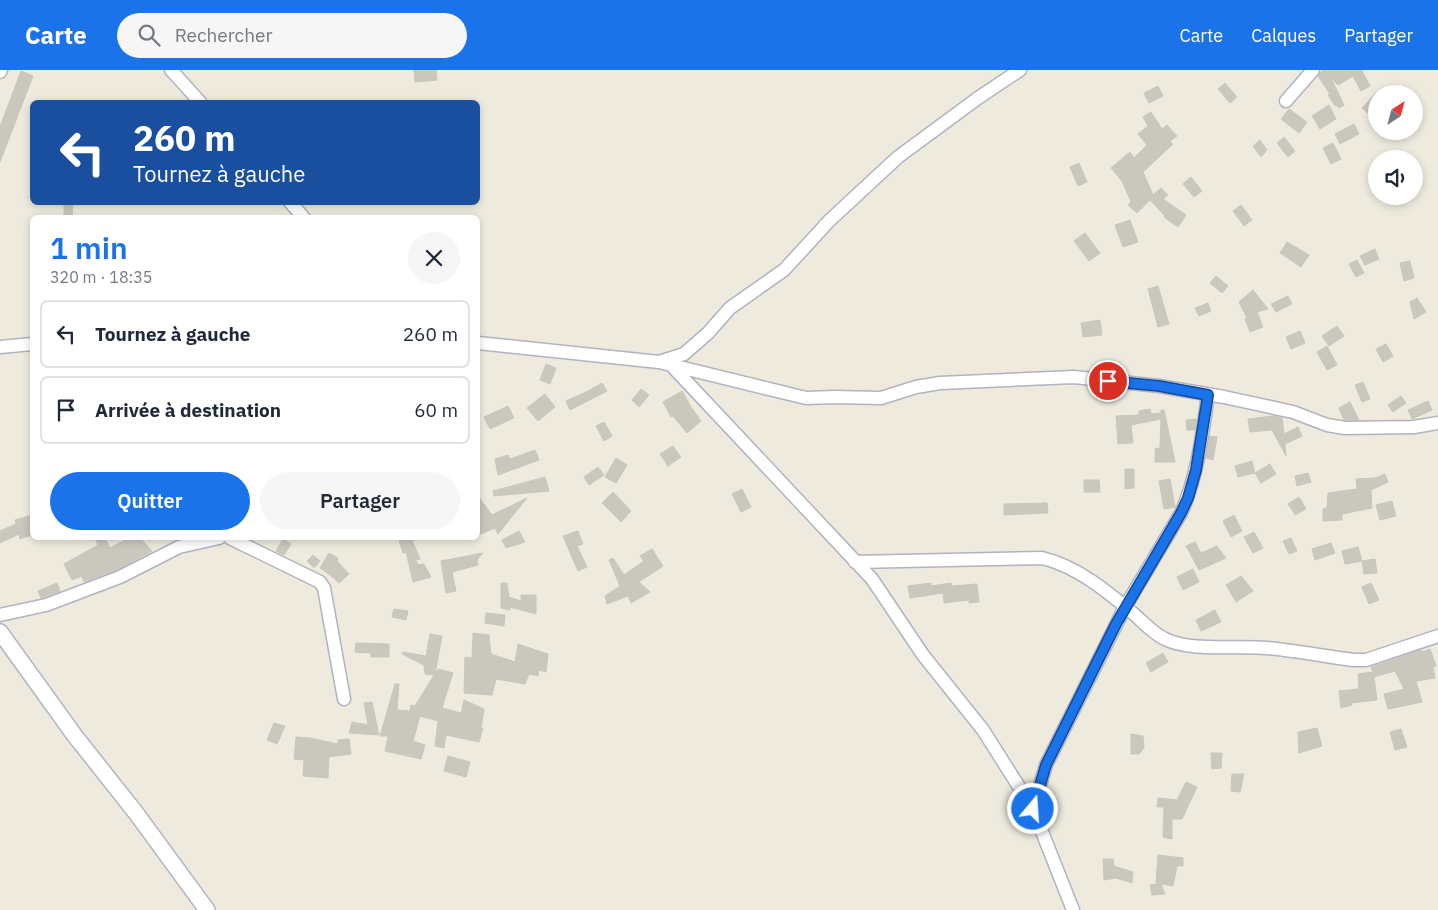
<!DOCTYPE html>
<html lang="fr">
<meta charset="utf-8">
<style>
:root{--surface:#fff;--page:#f6f6f7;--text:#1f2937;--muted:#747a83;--line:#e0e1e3;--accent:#1a73e8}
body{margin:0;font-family:"IBM Plex Sans",sans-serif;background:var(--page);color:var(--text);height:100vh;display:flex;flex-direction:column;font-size:19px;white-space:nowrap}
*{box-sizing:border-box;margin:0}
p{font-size:16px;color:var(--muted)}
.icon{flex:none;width:28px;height:28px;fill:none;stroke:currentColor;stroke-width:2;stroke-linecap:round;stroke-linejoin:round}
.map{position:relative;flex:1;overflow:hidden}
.sheet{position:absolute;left:30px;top:145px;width:450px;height:325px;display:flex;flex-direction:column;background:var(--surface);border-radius:8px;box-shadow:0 2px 8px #0003}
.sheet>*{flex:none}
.banner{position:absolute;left:30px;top:30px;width:450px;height:105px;border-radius:8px;box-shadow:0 2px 8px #0003;background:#1a4fa0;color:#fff;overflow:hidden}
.needle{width:32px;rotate:36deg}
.fabs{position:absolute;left:1368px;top:15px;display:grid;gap:10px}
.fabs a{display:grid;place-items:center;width:55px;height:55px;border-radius:50%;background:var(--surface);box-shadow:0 2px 8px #0003;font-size:25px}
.pin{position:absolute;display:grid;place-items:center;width:42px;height:42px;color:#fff;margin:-21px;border:2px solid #fff;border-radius:50%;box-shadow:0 1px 5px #0007}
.me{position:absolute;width:55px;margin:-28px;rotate:18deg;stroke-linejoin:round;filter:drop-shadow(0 0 4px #0008)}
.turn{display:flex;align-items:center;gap:18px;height:105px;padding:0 20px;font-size:22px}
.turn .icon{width:65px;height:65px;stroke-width:2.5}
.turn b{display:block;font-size:35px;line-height:42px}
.round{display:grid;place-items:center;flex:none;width:52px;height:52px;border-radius:26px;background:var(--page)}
.headline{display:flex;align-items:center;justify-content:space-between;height:85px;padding:0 20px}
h1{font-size:30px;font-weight:600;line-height:38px;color:var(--accent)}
.button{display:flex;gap:10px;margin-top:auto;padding:10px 20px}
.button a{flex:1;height:58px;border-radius:30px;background:var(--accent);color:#fff;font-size:20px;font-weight:600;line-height:58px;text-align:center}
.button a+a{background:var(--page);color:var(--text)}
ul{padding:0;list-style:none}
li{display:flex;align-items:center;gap:15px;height:68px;margin:0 10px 8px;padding:0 10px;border:2px solid var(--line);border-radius:8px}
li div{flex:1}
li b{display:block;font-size:19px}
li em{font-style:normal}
header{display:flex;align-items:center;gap:30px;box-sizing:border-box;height:70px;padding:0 25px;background:var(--accent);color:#fff}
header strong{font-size:24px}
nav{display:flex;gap:28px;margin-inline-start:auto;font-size:18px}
.search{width:350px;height:45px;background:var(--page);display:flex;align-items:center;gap:12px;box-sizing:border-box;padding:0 18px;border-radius:28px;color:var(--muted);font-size:19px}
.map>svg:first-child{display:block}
.building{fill:#cac7be;stroke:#cac7b8}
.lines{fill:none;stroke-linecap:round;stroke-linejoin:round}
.minor-casing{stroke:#b2b2c0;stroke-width:15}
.tertiary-casing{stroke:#b2b2c0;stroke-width:18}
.minor{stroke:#fff;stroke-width:12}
.tertiary{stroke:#fff;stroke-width:15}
.route-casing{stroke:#114b97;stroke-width:12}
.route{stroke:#1a73e8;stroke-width:9}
</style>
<header>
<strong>Carte</strong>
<div class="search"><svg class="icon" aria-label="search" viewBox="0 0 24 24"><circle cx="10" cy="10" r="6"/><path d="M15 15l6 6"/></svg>Rechercher</div>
<nav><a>Carte</a><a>Calques</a><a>Partager</a></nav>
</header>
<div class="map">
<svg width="1438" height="840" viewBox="0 0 1438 840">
<rect width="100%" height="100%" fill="#eeebde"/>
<path class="building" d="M414,0H436L437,10L415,12Z
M1323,0H1363L1362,1L1370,16L1361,21L1353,6L1338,15L1331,8L1344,35L1339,38L1336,35L1335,36L1328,25L1330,24L1318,6Z
M21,1L33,6L0,92V57Z
M1225,13L1237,27L1230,33L1218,19Z
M1158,16L1163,26L1149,33L1144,23Z
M1376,23V37L1369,44L1362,38Z
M1329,35L1336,49L1320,59L1312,46Z
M1289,39L1307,52L1299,63L1281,49Z
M1151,42L1162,59L1167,55L1177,66L1170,71L1173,74L1143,102L1153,125L1161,118L1168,125L1163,129L1186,145L1178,157L1164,147L1165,146L1150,130L1137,143L1128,135L1131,132L1122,111L1111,98L1130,82L1134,88L1147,75L1138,64L1148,56L1143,47Z
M1354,54L1359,64L1340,74L1335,64Z
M1284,67L1295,81L1288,87L1277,73Z
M1260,70L1267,80L1261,87L1253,76Z
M1333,73L1341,89L1331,94L1323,78Z
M1079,93L1087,112L1078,116L1070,97Z
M1191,107L1202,121L1194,127L1183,114Z
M64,132L73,133L72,148H64Z
M1241,135L1252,150L1244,156L1233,141Z
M1130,150L1138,172L1123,177L1115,155Z
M1085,163L1100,183L1089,191L1074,171Z
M1287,172L1309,185L1301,197L1280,183Z
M1375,179L1379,189L1365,195L1360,186Z
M1357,190L1364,203L1356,207L1349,194Z
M1410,191L1414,208L1404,211L1400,193Z
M1216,206L1228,216L1222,223L1210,213Z
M1158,216L1169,254L1158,257L1148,219Z
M1253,220L1268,239L1257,242L1263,257L1250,262L1245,249L1247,248L1239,232Z
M1288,226L1292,234L1276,242L1271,234Z
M1417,228L1426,242L1414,249L1410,232Z
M1208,233L1211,241L1199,246L1195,238Z
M1100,250L1102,265L1083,267L1081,253Z
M1337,256L1344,266L1329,276L1322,266Z
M1300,261L1305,273L1291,279L1286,267Z
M1386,274L1393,286L1383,292L1376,279Z
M1327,276L1337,295L1327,300L1317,282Z
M546,294L556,298L550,314L540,310Z
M1363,312L1370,329L1362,332L1355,315Z
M602,313L607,321L570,340L566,331L586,322Z
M641,319L649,325L639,337L632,330Z
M682,321L691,337L701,351L687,363L673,346L671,347L663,332Z
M545,324L555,337L538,351L527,338Z
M1401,326L1406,333L1393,342L1388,335Z
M1428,331L1432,340L1412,349L1408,340Z
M1350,332L1359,350H1344L1339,338Z
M508,336L514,348L490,359L484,347Z
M1150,339L1151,344L1161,343V340H1164L1175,392H1155V379L1160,378L1161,349L1131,355L1133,373L1118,374L1116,346L1139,345V341Z
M1273,346L1282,348L1284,364L1298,357L1302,366L1285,374L1286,386L1272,360L1250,362L1248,349Z
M1196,349L1195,360H1187L1186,350Z
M604,352L612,366L604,371L596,356Z
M1210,366L1217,367L1213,390L1206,388Z
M673,376L681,387L668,396L660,384Z
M535,380L539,390L498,405L495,389L508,385L510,389Z
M616,388L627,395L616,413L605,407Z
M1252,391L1255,403L1238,407L1235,396Z
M1270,394L1276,404L1261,413L1255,403Z
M598,397L604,405L589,415L584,407Z
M1125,399H1134V418L1125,419Z
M1308,403L1311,412L1297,416L1295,406Z
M1385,404L1388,412L1371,420L1372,438L1342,444V450L1323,451V439L1327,438L1328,423L1357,419L1356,409L1375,408Z
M545,407L549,421L494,426L493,421Z
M1170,409L1175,437L1164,439L1159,411Z
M1084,410H1099L1100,422H1084Z
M742,419L751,437L741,442L732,424Z
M613,422L631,441L621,452L602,433Z
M478,426L492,445L527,428L498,464L495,458L478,465Z
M1299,427L1306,439L1295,445L1288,434Z
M1392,431L1396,446L1380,450L1376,435Z
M1047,433L1048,443L1004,445V434Z
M32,445V465L20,469L19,464L0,473V461L16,454L15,450Z
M1234,445L1242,461L1231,467L1223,451Z
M519,461L525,472L506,478L502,470Z
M578,461L583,474L577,476L587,497L578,501L563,466Z
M1254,462L1263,478L1253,483L1244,467Z
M95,468H105L110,478L129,468H140L152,481L117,500L84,512L82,506L72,510L64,494L98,475Z
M411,468L420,489L416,490L418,495L424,494L431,507L413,512L406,482L403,483L399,471Z
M1291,468L1297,481L1289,484L1283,471Z
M283,469L291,474L284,485L276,481Z
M1195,472L1201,483L1217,476L1226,488L1199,500L1186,476Z
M1331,473L1335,483L1315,490L1312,479Z
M1358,477L1362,491L1345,494L1342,481Z
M652,479L663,496L639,512L650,522L631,533L628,526L607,534L605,526L620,516L609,490L613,488L624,505L644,491L640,486Z
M329,483L338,488L337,491L349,504L339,513L330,505L320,498Z
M483,483L477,490L478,495L452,502L456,521L446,523L441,491Z
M313,485L320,491L314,498L307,491Z
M1375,489L1377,503L1364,504L1362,491Z
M1193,499L1199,512L1183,520L1177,507Z
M1241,506L1253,521L1236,532L1226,515Z
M57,513L60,521L41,528L38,521Z
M501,513H507L509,527L521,531V525H536V544L510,537V540L501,538Z
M931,513V516L951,513L952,516L977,514L979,532L969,533V530L944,533L943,523L910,528L908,516Z
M1371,513L1379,530L1369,534L1362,517Z
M394,539L408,541L406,550L392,547Z
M1215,540L1221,552L1201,561L1196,550Z
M486,543L505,545L504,556L485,553Z
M473,563L489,565L491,584L515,592L518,574L548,584L546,602L539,600L538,606L529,604L525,614L496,609L492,625L464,623L465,587L472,588Z
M430,564L442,566L435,604L438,599L453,603L442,638L461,643L464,630L484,639L481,658H483L479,672L446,665L444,678L435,676L438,651L420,646L413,671L425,675L421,689L385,681L388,666H380L395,614H399L397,640L410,641L411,635L415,636L434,605L425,604L424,595L402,584L403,582L426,586Z
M356,573L389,574V587H371V583L355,582Z
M1430,579L1436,596L1433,597L1435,608L1416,611L1422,632L1388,639L1384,624L1404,619L1395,601L1374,607L1377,630L1352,633V635L1341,638L1339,621L1359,619L1358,604L1373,602L1371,597L1421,580L1422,582Z
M1163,583L1168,592L1151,602L1146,593Z
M372,632L379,665L349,663L352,652L368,655L364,633Z
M274,653L285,656L277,674L267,670Z
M1317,658L1322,676L1299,683L1298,662Z
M1401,659L1407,677L1395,680L1390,662Z
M1131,664L1143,666L1144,678L1139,684H1131Z
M296,667L310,668L338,674V670L349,669L351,684L329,687L328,708L303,706L304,690L294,689Z
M1211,683H1222L1221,698L1212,699Z
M448,686L470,692L466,707L444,701Z
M1232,704H1244L1240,722L1231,721Z
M1186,712L1197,717L1182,749H1172V769L1163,767L1164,737H1157L1158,728L1177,730Z
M1158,785L1183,788V796H1177L1173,816L1156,813Z
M1103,789H1113L1114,796L1133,802L1132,813L1116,808L1104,810Z
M1161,814L1165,824L1152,825L1150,815Z"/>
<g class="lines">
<defs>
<path id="minor" d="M171,0L200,32
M0,2L1,0
M1286,31L1313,0
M290,132L304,148
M478,273L659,292L806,328L834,327L881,328L916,317L940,313L1074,307L1159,316L1224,327L1293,342L1327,355L1345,358L1414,357L1438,353
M0,277L32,274
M659,292L684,284L708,263L730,238L784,200L829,151L898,87L978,28L1020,0
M671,295L872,509L923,585L983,660L1033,739
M230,468L320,512L324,518L344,629
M855,492L1042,488C1077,496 1108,522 1135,545C1144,553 1154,564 1165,569C1191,582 1237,575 1267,578C1296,581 1325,586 1353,590H1366L1438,566
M0,545L46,535L120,507L179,477L219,468
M1073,840L1033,739L1046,695L1125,537L1181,443C1198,405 1202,365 1208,325"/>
<path id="tertiary" d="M0,562L75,666L136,743L207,840"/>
</defs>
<use href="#minor" class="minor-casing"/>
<use href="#tertiary" class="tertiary-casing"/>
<use href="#minor" class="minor"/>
<use href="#tertiary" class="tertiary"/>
</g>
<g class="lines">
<defs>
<path id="route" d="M1033,739L1046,695L1116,554L1181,443L1188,428L1196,400L1208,325L1159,316L1108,311"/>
</defs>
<use href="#route" class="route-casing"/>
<use href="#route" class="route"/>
</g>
</svg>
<div class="fabs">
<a><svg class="needle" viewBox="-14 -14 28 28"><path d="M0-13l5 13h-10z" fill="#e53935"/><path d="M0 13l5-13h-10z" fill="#747a83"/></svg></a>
<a><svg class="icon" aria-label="sound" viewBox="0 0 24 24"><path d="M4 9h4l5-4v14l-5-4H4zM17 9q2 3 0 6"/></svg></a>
</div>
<div class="pin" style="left:1108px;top:311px;background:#d93025"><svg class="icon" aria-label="arrive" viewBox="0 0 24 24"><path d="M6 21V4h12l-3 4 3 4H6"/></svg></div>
<svg class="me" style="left:1033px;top:739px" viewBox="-20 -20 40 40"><circle r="17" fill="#1a73e8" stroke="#fff" stroke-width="3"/><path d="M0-11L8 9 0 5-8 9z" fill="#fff"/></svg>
<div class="banner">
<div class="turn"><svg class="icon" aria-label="left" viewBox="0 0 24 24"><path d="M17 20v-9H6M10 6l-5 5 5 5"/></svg><div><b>260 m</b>Tournez à gauche</div></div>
</div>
<section class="sheet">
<div class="headline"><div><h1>1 min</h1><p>320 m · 18:35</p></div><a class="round"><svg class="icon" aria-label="close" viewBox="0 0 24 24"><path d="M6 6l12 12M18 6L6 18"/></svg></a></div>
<ul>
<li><svg class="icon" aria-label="left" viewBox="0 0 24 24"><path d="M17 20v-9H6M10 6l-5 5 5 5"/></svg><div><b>Tournez à gauche</b></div><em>260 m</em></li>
<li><svg class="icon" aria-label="arrive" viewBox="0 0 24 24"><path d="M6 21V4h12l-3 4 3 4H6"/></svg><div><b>Arrivée à destination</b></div><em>60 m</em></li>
</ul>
<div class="button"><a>Quitter</a><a>Partager</a></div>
</section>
</div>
